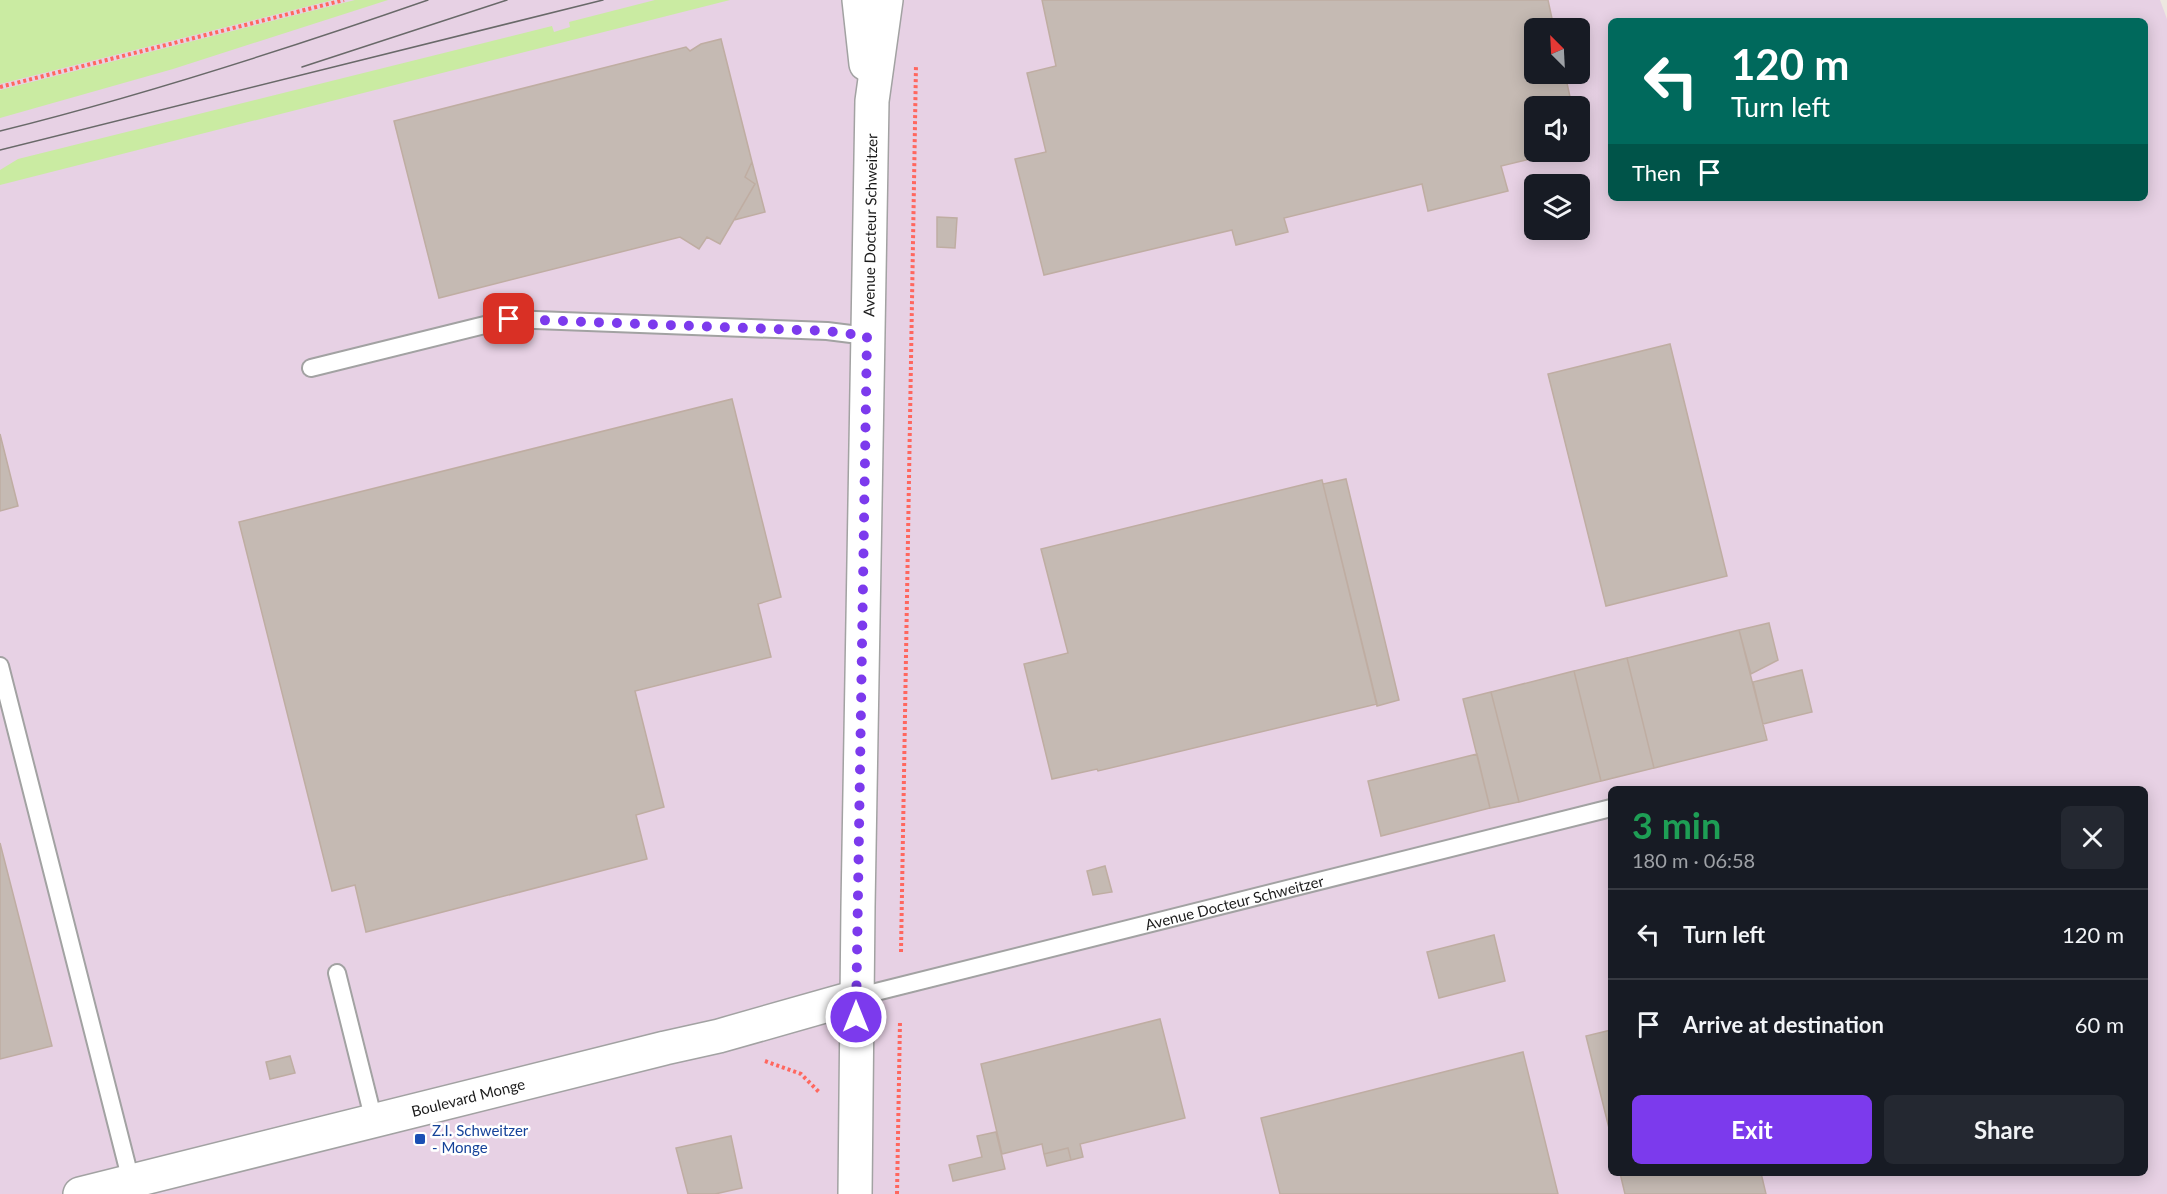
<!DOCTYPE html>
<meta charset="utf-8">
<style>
:root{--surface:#171b24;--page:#242831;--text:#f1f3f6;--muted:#9ea1a6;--line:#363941;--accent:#7c3aed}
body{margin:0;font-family:Lato,sans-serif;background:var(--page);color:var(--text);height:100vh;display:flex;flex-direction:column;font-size:22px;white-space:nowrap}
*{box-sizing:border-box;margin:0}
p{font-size:20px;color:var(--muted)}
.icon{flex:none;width:33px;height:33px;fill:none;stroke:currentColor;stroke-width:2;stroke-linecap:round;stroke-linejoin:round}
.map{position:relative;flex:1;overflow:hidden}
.drawer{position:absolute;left:1608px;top:786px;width:540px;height:390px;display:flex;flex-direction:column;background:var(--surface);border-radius:9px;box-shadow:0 3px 15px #0003}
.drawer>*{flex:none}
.hud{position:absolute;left:1608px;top:18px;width:540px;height:183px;border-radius:9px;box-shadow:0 3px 15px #0003;background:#00695c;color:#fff;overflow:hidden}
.needle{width:39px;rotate:336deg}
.tools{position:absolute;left:1524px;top:18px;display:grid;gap:12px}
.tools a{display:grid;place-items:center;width:66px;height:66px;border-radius:9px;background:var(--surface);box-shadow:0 3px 15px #0003;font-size:30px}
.pin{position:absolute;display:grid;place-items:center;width:51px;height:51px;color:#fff;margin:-26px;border-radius:12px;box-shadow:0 3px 9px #0006}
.me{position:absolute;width:66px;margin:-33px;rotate:0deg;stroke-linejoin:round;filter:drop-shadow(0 0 4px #0008)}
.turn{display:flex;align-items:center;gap:21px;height:126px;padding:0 24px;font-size:27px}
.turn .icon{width:78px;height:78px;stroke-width:2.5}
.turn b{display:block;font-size:42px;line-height:51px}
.then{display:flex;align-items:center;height:57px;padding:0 24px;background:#0003;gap:12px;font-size:22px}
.round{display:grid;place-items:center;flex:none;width:63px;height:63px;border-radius:9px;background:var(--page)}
.head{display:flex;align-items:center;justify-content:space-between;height:102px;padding:0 24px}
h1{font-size:36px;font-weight:700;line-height:45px;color:#1e9e55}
.cta{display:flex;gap:12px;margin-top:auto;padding:12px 24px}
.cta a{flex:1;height:69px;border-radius:9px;background:var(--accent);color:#fff;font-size:24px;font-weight:700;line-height:69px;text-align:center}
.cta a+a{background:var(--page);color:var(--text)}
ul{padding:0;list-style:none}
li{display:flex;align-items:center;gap:18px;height:90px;padding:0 24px;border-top:2px solid var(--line)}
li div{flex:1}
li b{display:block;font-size:22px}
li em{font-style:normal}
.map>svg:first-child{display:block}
.industrial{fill:#e7d1e4;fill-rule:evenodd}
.grass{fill:#caeba2}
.building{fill:#c5bab3;stroke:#bfada2;stroke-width:1.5}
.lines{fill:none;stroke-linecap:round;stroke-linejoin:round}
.service-casing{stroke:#a2a2a2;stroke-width:20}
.minor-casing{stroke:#a2a2a2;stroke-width:36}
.path{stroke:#ff675f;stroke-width:4;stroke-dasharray:3 3;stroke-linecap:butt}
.service{stroke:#fff;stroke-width:16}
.minor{stroke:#fff;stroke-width:33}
.tram{stroke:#696969;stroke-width:1.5}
.route{stroke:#7c3aed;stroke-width:10;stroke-dasharray:0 18}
.transit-dot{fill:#1a4fb4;stroke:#fff;stroke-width:2}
.labels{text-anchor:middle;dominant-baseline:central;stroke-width:5;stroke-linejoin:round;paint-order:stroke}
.street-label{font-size:15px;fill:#1b1b1b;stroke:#fff}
.transit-label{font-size:15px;fill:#164399;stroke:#fff;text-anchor:start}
</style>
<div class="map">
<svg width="2167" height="1194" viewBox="0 0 2167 1194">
<rect width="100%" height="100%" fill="#ede8e0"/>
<path class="industrial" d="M0,0H2160L2167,19V1194H0ZM1611,21H2145V198H1611ZM1534,28H1580V74H1534ZM1534,106H1580V152H1534ZM1534,184H1580V230H1534ZM1611,789H2145V1173H1611Z"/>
<path class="grass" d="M0,0H333L0,84Z
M355,0H388L173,69L0,118V90Z
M655,0H730L0,185V170L18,159L552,26L554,32L570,27L569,22Z"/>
<path class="building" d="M1042,0H1548L1554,28H1534V74H1565L1572,106H1534V152H1560L1501,166L1508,191L1428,211L1422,184L1284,218L1288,232L1236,245L1232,230L1044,275L1015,159L1046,152L1027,73L1056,66Z
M721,39L752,162L745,177L755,184L720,244L707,237L699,249L680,237L439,298L394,121L686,47L690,51L701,44Z
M752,162L765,212L734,220L755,184L745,177Z
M937,217L957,218L955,248L937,247Z
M1670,344L1727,576L1606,606L1548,374Z
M732,399L781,597L758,604L771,657L635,691L664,807L636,815L647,859L366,932L355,885L332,891L239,522Z
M0,434L18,506L0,511Z
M1346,479L1399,700L1377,706L1323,484Z
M1322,480L1377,704L1098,771L1097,769L1052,779L1024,664L1068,653L1041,549Z
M1769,623L1778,660L1751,674L1739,630Z
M1739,630L1767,740L1654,768L1627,658Z
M1627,658L1654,768L1601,781L1574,671Z
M1802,670L1812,712L1763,724L1753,682Z
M1574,671L1601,781L1519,802L1491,692Z
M1491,692L1519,802L1490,808L1463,699Z
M1477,754L1490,808L1381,836L1368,781Z
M0,843L52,1046L0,1059Z
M1105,866L1112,892L1093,895L1087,871Z
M1494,935L1505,981L1439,998L1427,952Z
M1160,1019L1185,1118L1080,1144L1083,1157L1071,1160L1068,1148L1044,1154L1042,1144L1002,1154L981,1064Z
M1611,1030V1136L1586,1036Z
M1523,1052L1558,1194H1280L1261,1118Z
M290,1056L295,1073L270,1079L266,1062Z
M996,1132L1005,1169L953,1181L949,1165L982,1157L977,1136Z
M731,1136L742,1188L715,1194H688L676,1148Z
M1068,1148L1071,1160L1047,1166L1044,1154Z
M1620,1173H1761L1766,1194H1625Z"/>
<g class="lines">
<defs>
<g id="service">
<path d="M311,368L509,319L827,331L867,336"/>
<path d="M0,666L131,1181"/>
<path d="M337,973L374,1121"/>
<path id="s1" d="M856,997L1611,808"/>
</g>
<g id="minor">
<path d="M859,0L866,64"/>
<path id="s2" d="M80,1194L665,1048L719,1036L856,997"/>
<path id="s3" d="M855,1194L858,907L872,101L886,0"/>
</g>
</defs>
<use href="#service" class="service-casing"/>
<use href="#minor" class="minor-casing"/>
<path class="path" d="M0,87L344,0
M901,952L916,65
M765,1061L801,1074L820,1093
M897,1194L900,1021"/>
<use href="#service" class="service"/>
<use href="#minor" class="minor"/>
<path class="tram" d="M302,67L507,0
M0,131C145,95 287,49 428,0
M0,150L603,0"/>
</g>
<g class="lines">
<path class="route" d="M509,319L826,331L867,336L856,1017"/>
</g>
<rect class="transit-dot" x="414" y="1133" width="12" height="12" rx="3"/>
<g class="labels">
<g class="street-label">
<text stroke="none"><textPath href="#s3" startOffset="969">Avenue Docteur Schweitzer</textPath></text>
<text stroke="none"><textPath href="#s1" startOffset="390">Avenue Docteur Schweitzer</textPath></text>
<text stroke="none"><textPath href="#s2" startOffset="400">Boulevard Monge</textPath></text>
</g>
<g class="transit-label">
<text x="432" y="1130">Z.I. Schweitzer<tspan x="432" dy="17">- Monge</tspan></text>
</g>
</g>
</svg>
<div class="tools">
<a><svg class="needle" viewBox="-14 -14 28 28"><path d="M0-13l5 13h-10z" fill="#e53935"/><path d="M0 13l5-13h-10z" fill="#9ea1a6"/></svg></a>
<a><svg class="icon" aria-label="sound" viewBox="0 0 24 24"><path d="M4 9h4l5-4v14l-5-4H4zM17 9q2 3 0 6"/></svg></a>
<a><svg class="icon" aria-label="layers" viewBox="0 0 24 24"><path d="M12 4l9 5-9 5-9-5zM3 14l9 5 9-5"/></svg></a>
</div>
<div class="pin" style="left:509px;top:319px;background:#d93025"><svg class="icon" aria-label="arrive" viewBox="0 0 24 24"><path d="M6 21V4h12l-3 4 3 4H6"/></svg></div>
<svg class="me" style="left:856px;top:1017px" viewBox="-20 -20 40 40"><circle r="17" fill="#7c3aed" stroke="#fff" stroke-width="3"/><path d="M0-11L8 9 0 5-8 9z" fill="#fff"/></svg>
<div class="hud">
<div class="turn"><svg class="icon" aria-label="left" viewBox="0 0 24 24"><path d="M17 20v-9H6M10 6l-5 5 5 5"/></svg><div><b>120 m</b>Turn left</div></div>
<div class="then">Then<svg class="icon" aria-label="arrive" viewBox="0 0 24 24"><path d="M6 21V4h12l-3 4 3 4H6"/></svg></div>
</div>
<section class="drawer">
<div class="head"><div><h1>3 min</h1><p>180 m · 06:58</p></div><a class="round"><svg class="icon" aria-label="close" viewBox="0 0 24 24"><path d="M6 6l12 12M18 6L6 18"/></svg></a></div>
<ul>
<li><svg class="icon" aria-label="left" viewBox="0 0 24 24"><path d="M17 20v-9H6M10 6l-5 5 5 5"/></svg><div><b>Turn left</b></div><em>120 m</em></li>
<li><svg class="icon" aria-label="arrive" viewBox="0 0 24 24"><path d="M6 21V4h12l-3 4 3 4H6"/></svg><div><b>Arrive at destination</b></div><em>60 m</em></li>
</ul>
<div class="cta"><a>Exit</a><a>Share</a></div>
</section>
</div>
